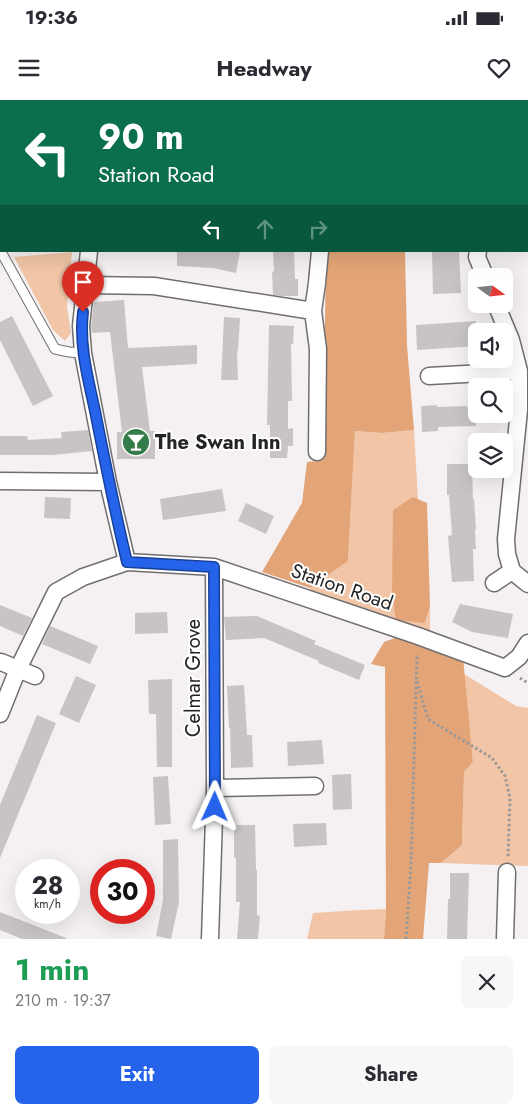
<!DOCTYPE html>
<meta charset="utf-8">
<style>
:root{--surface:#fff;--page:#f7f7f7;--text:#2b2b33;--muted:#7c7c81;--accent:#2563eb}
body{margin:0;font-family:Jost,sans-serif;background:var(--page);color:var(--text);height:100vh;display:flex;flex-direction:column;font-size:19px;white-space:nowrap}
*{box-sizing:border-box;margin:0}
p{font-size:16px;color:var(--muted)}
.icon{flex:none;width:28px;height:28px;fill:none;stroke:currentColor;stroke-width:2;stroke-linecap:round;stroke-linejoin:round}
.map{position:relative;height:839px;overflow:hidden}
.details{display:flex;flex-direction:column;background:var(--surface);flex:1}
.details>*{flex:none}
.banner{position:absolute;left:0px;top:0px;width:529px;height:152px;box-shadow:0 5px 20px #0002;background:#0b6e4f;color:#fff;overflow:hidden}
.needle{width:32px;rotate:105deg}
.tools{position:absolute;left:468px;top:168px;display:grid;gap:10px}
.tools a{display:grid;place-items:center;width:45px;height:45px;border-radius:8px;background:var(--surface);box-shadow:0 5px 20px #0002;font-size:25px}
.speed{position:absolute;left:15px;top:759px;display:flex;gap:10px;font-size:25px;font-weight:700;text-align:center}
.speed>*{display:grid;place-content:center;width:65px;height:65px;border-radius:50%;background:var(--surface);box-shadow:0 5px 20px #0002;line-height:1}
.speed small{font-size:12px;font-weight:400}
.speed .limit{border:8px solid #d22;background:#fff;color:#111}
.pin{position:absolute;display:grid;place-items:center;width:42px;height:42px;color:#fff;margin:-51px -21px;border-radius:50% 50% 50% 0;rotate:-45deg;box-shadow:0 0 5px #0007}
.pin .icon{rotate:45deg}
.me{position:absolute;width:55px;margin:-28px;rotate:1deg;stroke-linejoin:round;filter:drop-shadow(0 0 4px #0008)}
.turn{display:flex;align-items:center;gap:18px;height:105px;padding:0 15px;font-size:22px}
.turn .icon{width:65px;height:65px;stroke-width:2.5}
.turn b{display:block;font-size:35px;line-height:42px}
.lanes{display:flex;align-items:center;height:48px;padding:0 15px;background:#0003;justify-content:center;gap:25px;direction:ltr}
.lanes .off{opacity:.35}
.round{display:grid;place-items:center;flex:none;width:52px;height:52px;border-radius:8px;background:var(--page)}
.head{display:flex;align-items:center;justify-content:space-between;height:85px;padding:0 15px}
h1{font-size:30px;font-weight:700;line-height:38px;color:#1e9e55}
.action{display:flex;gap:10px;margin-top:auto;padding:10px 15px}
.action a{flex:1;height:58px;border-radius:8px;background:var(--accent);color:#fff;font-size:20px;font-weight:700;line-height:58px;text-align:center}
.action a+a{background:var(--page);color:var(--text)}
.status{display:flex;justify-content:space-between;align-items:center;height:35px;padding:0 25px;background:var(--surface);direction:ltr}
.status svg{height:14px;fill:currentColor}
header{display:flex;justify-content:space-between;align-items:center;height:65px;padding:0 15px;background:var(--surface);font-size:22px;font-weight:700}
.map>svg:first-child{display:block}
.green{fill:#f1c5a6}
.forest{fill:#e3a577}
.building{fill:#c8c4c4}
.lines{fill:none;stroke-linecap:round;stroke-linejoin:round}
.service-casing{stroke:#716e6f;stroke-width:11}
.minor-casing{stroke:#716e6f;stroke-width:19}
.path{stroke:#9b9899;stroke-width:3;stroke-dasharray:2.5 2.5;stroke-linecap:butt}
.service{stroke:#fff;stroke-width:9}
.minor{stroke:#fff;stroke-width:16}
.route-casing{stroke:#184099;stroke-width:12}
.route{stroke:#2563eb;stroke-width:9}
.labels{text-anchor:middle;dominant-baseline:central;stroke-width:4;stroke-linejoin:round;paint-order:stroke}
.poi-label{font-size:20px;font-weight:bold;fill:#252424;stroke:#fff;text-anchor:start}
.street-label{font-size:20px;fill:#252424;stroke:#fff}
</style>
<div class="status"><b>19:36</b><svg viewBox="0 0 49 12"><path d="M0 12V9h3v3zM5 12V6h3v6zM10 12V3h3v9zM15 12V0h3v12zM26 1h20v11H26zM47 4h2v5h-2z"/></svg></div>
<header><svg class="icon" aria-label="menu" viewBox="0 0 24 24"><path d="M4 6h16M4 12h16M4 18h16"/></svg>Headway<svg class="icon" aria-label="heart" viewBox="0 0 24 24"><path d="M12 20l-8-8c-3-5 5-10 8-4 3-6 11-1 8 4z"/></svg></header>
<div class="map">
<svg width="528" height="839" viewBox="0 0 528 839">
<rect width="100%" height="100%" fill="#f5f1f2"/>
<path class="green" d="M72,152L67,207L71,233L65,241L53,230L14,157Z
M414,330L418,400L413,398L425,523L430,506V535L311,494L310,488L348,461L355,331L382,333Z
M464,574L516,606L528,608V766L441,763L462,745L464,672L473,662Z
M386,809L384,839H307L313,813L359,810Z"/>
<path class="forest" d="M326,151H405L407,245L414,330L382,333L355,331L348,461L310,488L262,472L302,403L307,362L318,361L325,221Z
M413,397L427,403L430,506L425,523L396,520L392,495L393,410Z
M403,535L463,557L473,662L464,672L462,745L441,763H429L423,839H384L386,809L385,567L371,564L384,542Z"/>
<path class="building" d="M177,151H240L236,173L213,168L177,166Z
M273,151H294L295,179H298V196H283L273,195L272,172L274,171Z
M432,151H459L461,193L433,194Z
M124,200L128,248L197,245V264L142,267L150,331H155V359H117V332H122L110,232L92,233L91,226L94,202Z
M12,216L53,296L33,306L0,240V222Z
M224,217L240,218L238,251H237L238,280H221Z
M476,221V246L417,250L416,225Z
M269,225L294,226L293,244H291L292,301H288V329L293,328V346H288L287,358H270V325H267Z
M437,305V307L467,306L468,309L476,308V326L438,327V331L422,332L421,306Z
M88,330L92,351L52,355H0V336H27L28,340L62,338L61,332Z
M447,364H472L473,399H474L476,429L475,430L476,449H473L474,481L452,482L448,436L452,435L449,395H447Z
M222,389L226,411L163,420L160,399Z
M45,397L71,398L70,419L44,418Z
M246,403L274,416L266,434L238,421Z
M460,504L513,514L508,538L472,532L452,522Z
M0,505L32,518L23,536L0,526Z
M167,512L168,533L135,534V513Z
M257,516L316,541L314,544L365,565L359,580L318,563L319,561L264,538L226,540L224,517Z
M50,526L98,546L90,564L42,544Z
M76,576L96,585L79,623L59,614Z
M172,579V667H157L156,614H149L148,580Z
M244,585L247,635H252L253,667L231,668L230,628H229L227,586Z
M37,615L56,623L0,758V705Z
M322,640L324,664L288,666L287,642Z
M351,674L352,709L333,710L332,675Z
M168,676L171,724L155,725L153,677Z
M326,723L327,745L294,747L293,724Z
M234,725H255L256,770H257V815L260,816L258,839H237L240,802H236V758H234Z
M178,739L179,802L171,839L156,836L163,800V740Z
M450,773H469L467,839H447L448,799H450Z
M0,812L66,838V839H22L0,830Z"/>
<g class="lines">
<defs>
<path id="service" d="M0,150L55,249L69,252L83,253"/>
<path id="minor" d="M476,0L477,1
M0,84H1
M89,151L81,226L83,253L108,382L127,462
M478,151L477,157L485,176
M85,185L154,186L313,211
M496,204L511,240L519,271V310L506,439L507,454L512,471L528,484
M429,276L519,271
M317,352L318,249L313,211L317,183L320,151
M0,381L108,382
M494,483L512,471
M1,562L35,576
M0,614L18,569L56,492L83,477L127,462L214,467L418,536L505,568L519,557L528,543
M215,688L315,686
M210,839L215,688L214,467
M505,839L507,772"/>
</defs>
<use href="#service" class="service-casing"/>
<use href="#minor" class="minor-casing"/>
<path class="path" d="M316,0V1
M520,578L528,583
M417,581L428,619L492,658L505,676L510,698L508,757
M406,839L411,764L417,554"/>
<use href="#service" class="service"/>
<use href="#minor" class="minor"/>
</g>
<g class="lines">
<defs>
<path id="route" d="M83,212C79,246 88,278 95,311C105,362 115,412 127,462L214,467L215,707"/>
</defs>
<use href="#route" class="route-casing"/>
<use href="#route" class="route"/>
</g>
<defs>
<symbol id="bar-disc" viewBox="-11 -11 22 22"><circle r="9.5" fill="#337c4a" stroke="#fff"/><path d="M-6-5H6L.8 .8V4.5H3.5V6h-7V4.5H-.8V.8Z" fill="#fff"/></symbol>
</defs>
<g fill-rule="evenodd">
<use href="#bar-disc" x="120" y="326" width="32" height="32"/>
</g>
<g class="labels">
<g class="poi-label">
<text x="155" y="342">The Swan Inn</text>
</g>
<g class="street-label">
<text transform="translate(342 487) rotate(19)">Station Road</text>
<text transform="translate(193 578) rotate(-90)">Celmar Grove</text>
</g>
</g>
</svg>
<div class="tools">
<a><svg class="needle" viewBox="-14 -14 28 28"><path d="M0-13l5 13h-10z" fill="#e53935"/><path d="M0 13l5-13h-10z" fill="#7c7c81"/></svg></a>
<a><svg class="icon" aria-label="sound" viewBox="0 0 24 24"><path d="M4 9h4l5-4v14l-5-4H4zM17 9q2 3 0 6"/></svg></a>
<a><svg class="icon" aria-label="search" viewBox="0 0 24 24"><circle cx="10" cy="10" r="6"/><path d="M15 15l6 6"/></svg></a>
<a><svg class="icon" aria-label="layers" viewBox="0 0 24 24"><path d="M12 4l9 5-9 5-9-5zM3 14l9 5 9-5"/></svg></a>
</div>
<div class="speed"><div>28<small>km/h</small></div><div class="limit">30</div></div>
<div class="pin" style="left:83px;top:212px;background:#d93025"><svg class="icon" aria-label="arrive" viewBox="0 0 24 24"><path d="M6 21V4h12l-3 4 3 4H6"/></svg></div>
<svg class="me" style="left:215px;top:707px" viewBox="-20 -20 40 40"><path d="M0-17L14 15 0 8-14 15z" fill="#2563eb" stroke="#fff" stroke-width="4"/></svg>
<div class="banner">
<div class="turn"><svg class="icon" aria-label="left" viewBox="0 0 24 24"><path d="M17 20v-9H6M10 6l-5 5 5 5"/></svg><div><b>90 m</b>Station Road</div></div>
<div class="lanes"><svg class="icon" aria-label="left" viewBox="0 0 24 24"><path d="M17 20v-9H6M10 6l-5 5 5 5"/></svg><svg class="icon off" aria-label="ahead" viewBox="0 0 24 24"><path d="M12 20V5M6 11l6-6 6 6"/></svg><svg class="icon off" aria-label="right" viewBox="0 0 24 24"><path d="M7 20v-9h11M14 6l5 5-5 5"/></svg></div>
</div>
</div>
<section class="details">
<div class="head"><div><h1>1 min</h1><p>210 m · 19:37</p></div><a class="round"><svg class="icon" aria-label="close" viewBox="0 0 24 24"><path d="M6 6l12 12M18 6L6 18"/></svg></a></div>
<div class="action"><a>Exit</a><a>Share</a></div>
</section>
